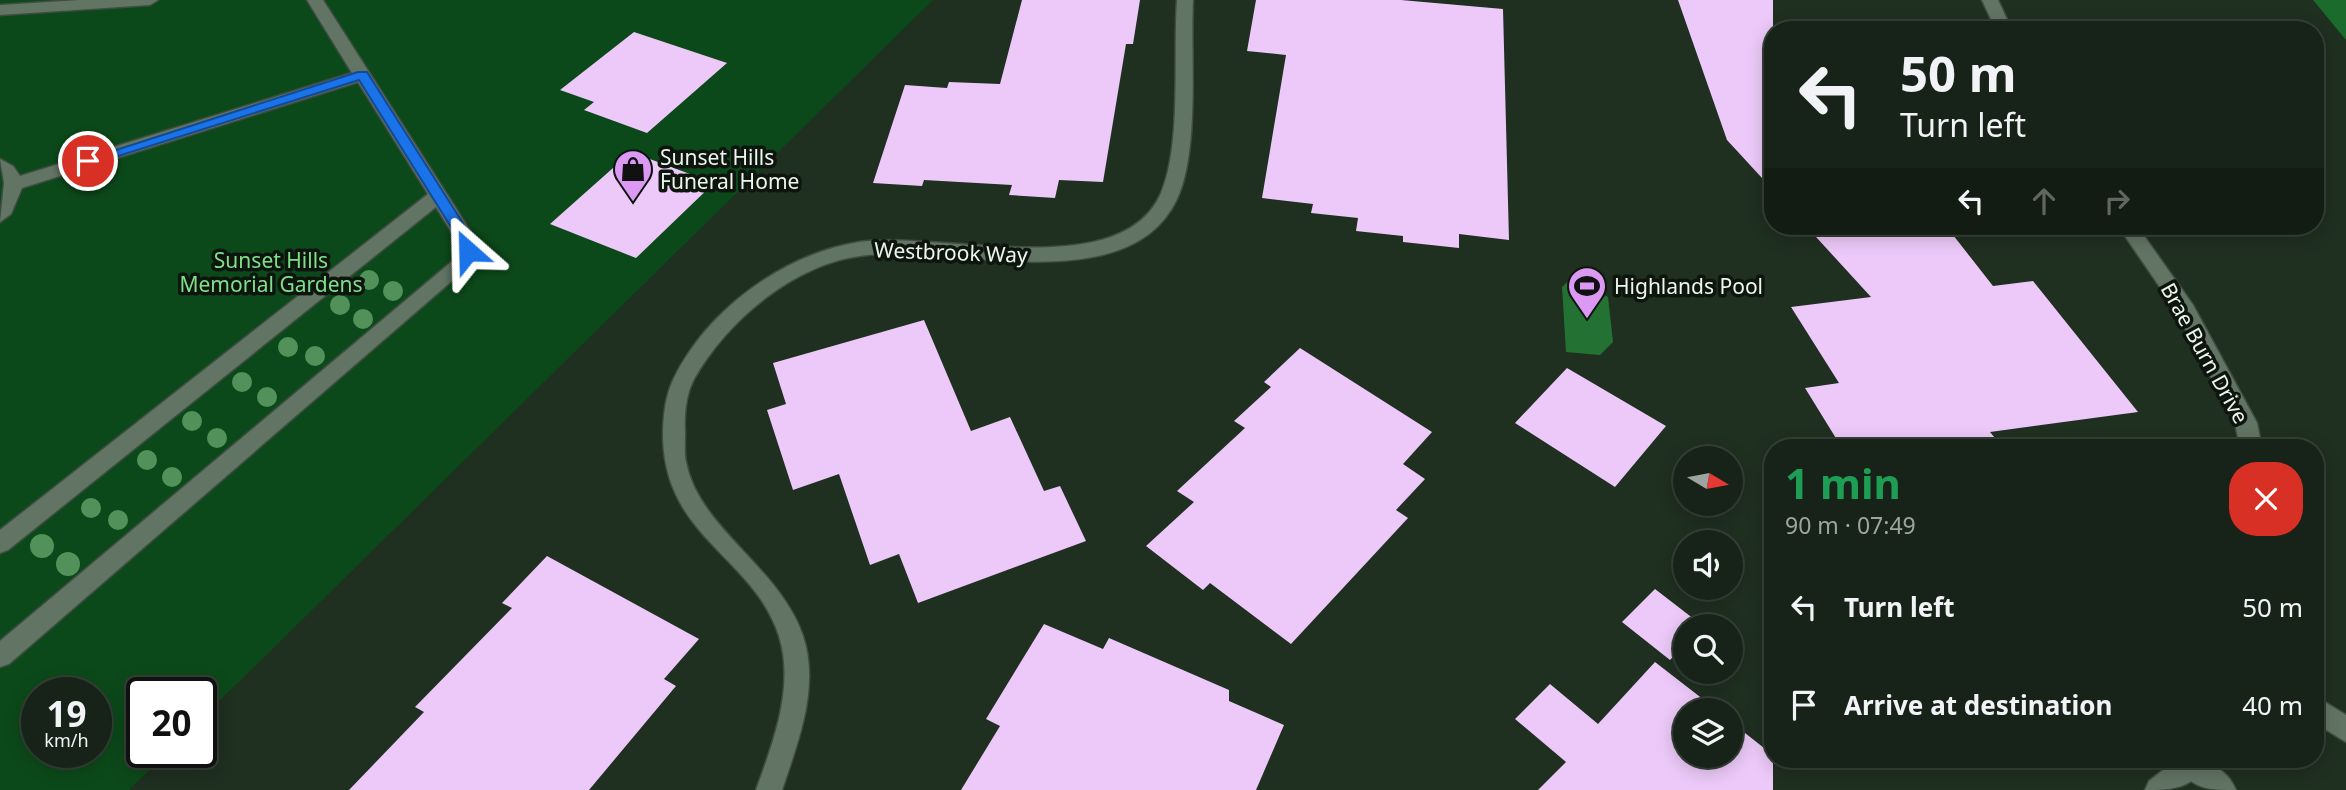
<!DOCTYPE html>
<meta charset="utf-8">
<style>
:root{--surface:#172318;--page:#202b21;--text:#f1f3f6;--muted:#9ea4a2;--line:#364037}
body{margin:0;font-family:"Noto Sans",sans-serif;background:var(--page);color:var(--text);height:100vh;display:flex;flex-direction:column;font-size:26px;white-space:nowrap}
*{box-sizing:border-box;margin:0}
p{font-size:23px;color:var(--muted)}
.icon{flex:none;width:38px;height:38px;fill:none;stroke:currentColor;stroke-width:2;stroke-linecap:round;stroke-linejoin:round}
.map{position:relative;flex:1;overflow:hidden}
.panel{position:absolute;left:1764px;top:439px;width:560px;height:329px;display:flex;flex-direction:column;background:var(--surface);border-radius:28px;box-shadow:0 4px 18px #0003,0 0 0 2px var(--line)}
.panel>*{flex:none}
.guide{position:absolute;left:1764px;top:21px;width:560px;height:214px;border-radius:28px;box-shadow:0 4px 18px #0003,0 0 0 2px var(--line);background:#172318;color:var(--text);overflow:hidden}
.needle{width:46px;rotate:100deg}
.controls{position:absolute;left:1673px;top:446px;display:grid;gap:14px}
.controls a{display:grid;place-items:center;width:70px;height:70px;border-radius:50%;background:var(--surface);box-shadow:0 4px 18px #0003,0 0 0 2px var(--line);font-size:35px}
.speed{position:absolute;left:21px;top:677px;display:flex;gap:14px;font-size:35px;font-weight:700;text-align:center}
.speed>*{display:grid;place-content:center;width:91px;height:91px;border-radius:50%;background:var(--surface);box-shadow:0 4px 18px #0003,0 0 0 2px var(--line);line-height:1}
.speed small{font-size:18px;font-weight:400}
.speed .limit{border:4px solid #111;border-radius:10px;background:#fff;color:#111}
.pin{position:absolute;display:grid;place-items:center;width:60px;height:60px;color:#fff;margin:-30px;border:4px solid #fff;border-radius:50%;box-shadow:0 2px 7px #0007}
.me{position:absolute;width:77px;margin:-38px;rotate:335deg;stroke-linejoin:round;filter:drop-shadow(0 0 5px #0008)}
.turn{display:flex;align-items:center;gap:24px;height:147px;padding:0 21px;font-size:32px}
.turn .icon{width:91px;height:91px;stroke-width:2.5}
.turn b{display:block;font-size:49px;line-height:60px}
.lanes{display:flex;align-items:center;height:66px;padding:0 21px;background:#0003;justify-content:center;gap:35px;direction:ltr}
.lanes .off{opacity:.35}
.round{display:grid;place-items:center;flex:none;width:74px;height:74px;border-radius:28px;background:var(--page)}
.summary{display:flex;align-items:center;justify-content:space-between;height:119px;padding:0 21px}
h1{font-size:42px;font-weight:700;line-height:52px;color:#1e9e55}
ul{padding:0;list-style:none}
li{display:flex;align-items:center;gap:21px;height:98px;padding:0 21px}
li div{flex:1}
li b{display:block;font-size:26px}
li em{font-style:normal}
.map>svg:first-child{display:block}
.green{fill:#0c491a;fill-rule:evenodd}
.forest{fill:#1b6b2c}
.water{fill:#247233}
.building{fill:#ecc9f8}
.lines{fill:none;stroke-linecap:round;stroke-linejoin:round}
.service-casing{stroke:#3e4d40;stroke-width:3}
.minor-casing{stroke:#3e4d40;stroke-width:3}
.tertiary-casing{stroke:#3e4d40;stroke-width:3}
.service{fill:#627463;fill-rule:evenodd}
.minor{fill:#627463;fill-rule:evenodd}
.tertiary{fill:#627463;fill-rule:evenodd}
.tree{fill:#53915a}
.route{fill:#1a73e8;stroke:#114b97;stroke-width:2}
.labels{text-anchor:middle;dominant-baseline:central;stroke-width:7;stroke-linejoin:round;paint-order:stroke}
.poi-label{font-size:21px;fill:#ebf6ec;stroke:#0e150e;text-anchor:start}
.street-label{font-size:21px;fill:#ebf6ec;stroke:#0e150e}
.park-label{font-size:21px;fill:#7ee18a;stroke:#0e150e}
</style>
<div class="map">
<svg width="2346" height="790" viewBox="0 0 2346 790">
<rect width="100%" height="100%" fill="#1f2f20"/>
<path class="green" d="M0,0H933L201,719V693H142V752L167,753L129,790H0ZM37,693H96V752H37Z"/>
<path class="forest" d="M2313,0H2346V40Z"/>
<path class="water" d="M1573,277L1608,297L1613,342L1600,355L1566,352L1562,287Z"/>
<path class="building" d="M1022,0H1140L1133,44H1126L1103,182L1059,180L1055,198L1009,195L1012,185L924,180L922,186L873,183L905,85L947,88L949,82L1000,84Z
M1256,0H1401L1503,9L1509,240L1459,234V248L1403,242V236L1356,231L1358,218L1311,213L1313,204L1262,198L1286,55L1247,51Z
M1678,0H1773V190L1727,140Z
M634,32L727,63L647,133L584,110L594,102L560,90Z
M631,152L714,183L636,258L550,224Z
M1806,226H1946L1993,286L2033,281L2138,412L1990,432L1995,438L1923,448H1842L1805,388L1839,383L1791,307L1871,297Z
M924,320L971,431L1010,417L1044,491L1060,486L1086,541L918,603L899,554L870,565L839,474L793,490L767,410L786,404L773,363Z
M1300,348L1432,432L1403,464L1425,479L1396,510L1408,518L1291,644L1210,583L1203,590L1146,546L1194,502L1177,491L1245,428L1234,421L1271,387L1264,382Z
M1567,368L1666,426L1615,487L1515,423Z
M547,556L699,639L664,679L676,686L589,790H349L424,712L415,707L512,608L502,603Z
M1655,589L1703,626H1685V644L1670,660L1622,622Z
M1044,624L1103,649L1109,638L1229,690V701L1284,725L1256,790H961L1000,726L986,719Z
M1655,662L1717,710H1685V756H1731V722L1773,755V790H1538L1566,762L1515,719L1550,684L1598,724Z"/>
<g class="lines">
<defs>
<path id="service" d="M79,0H158L150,5L0,15V5Z
M307,0H323L478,243L475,261L9,664L0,667V641L456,258L458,243L436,207L8,550L0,553V530L428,194L358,82L22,188L11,214L0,222L4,183L0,159L13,166L20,176L352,73Z"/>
<path id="minor" d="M1177,0H1193C1190,55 1200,150 1177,199C1128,303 948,243 860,256C793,265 727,321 694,379C686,394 684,415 685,432C685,442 684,453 686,462C699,529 779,566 803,636C820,687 798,742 782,790H756C773,743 795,687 779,636C753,556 665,538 663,437C663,417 665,396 674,378C708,309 784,254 859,242C937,230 1122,285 1161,193C1182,143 1173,56 1177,0Z
M2315,696L2346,715V742L2315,723Z
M2181,760C2205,760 2226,766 2236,790C2212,790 2190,790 2179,765Z"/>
<path id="tertiary" d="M1982,0H1998L2012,30H1996Z
M2118,226H2137L2193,305L2257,423L2262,448H2240L2235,423L2175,309Z
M2176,760H2208C2195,789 2172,790 2145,790L2149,781Z"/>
</defs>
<use href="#service" class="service-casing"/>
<use href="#minor" class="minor-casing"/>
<use href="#tertiary" class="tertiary-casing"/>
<use href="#service" class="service"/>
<use href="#minor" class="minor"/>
<use href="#tertiary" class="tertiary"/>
</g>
<g class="tree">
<circle cx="369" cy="280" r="10"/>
<circle cx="393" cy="291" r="10"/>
<circle cx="340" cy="305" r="10"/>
<circle cx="363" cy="319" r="10"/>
<circle cx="288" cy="347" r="10"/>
<circle cx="315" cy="356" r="10"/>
<circle cx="242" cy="382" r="10"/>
<circle cx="267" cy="397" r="10"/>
<circle cx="192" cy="421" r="10"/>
<circle cx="217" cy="438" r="10"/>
<circle cx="147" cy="460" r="10"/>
<circle cx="172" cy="477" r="10"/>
<circle cx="91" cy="508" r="10"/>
<circle cx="118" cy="520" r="10"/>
<circle cx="42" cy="546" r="12"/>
<circle cx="68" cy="564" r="12"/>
</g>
<path class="route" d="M358,72H367L473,239V255H463L461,243L359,80L93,164L88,165L82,161Z"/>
<defs>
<symbol id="shop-pin" viewBox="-11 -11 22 30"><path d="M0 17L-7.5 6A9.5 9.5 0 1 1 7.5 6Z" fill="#dc99f4" stroke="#0e150e"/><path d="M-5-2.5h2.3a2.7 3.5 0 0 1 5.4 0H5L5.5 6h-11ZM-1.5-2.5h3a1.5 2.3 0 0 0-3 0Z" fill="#111"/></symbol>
<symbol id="stadium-pin" viewBox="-11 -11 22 30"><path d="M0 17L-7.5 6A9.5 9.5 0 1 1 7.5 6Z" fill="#dc99f4" stroke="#0e150e"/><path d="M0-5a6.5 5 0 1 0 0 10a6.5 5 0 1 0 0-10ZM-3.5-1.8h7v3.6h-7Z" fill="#111"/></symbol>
</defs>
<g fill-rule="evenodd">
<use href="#shop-pin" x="611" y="147" width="44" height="60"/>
<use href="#stadium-pin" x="1565" y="264" width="44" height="60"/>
</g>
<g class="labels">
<g class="poi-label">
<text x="660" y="157">Sunset Hills<tspan x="660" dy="24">Funeral Home</tspan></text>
<text x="1614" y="286">Highlands Pool</text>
</g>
<g class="street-label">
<text transform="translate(951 252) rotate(2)">Westbrook Way</text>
<text transform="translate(2205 353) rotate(61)">Brae Burn Drive</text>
</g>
<g class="park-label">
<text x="271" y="260">Sunset Hills<tspan x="271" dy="24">Memorial Gardens</tspan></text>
</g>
</g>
</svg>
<div class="controls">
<a><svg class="needle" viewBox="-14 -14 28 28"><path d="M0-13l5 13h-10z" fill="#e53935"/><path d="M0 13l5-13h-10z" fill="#9ea4a2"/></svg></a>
<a><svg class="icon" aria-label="sound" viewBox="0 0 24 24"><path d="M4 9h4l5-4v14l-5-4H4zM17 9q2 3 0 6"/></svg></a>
<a><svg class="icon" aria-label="search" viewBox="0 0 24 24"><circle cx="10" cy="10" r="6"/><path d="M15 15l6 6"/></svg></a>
<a><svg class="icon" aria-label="layers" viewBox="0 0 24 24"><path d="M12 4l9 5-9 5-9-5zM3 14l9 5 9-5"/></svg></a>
</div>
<div class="speed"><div>19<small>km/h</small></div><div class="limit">20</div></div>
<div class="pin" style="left:88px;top:161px;background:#d93025"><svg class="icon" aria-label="arrive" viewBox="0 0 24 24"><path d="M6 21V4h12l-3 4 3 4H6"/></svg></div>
<svg class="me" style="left:468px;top:251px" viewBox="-20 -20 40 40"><path d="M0-17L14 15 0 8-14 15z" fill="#1a73e8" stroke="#fff" stroke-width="4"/></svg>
<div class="guide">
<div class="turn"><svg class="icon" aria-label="left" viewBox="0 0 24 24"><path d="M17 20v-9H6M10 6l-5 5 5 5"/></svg><div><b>50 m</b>Turn left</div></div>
<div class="lanes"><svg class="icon" aria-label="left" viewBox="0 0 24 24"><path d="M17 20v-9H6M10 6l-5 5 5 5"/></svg><svg class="icon off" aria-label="ahead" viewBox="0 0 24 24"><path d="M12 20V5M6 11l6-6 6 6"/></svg><svg class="icon off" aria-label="right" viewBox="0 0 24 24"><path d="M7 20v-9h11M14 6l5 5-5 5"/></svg></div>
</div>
<section class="panel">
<div class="summary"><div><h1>1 min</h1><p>90 m · 07:49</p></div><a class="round" style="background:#d93025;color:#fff"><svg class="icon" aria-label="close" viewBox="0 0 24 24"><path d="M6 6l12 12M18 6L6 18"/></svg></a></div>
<ul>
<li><svg class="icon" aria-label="left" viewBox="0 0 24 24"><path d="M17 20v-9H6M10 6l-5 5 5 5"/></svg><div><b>Turn left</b></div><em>50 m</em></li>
<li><svg class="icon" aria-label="arrive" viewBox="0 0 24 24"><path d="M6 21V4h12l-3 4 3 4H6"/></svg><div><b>Arrive at destination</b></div><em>40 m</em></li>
</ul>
</section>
</div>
